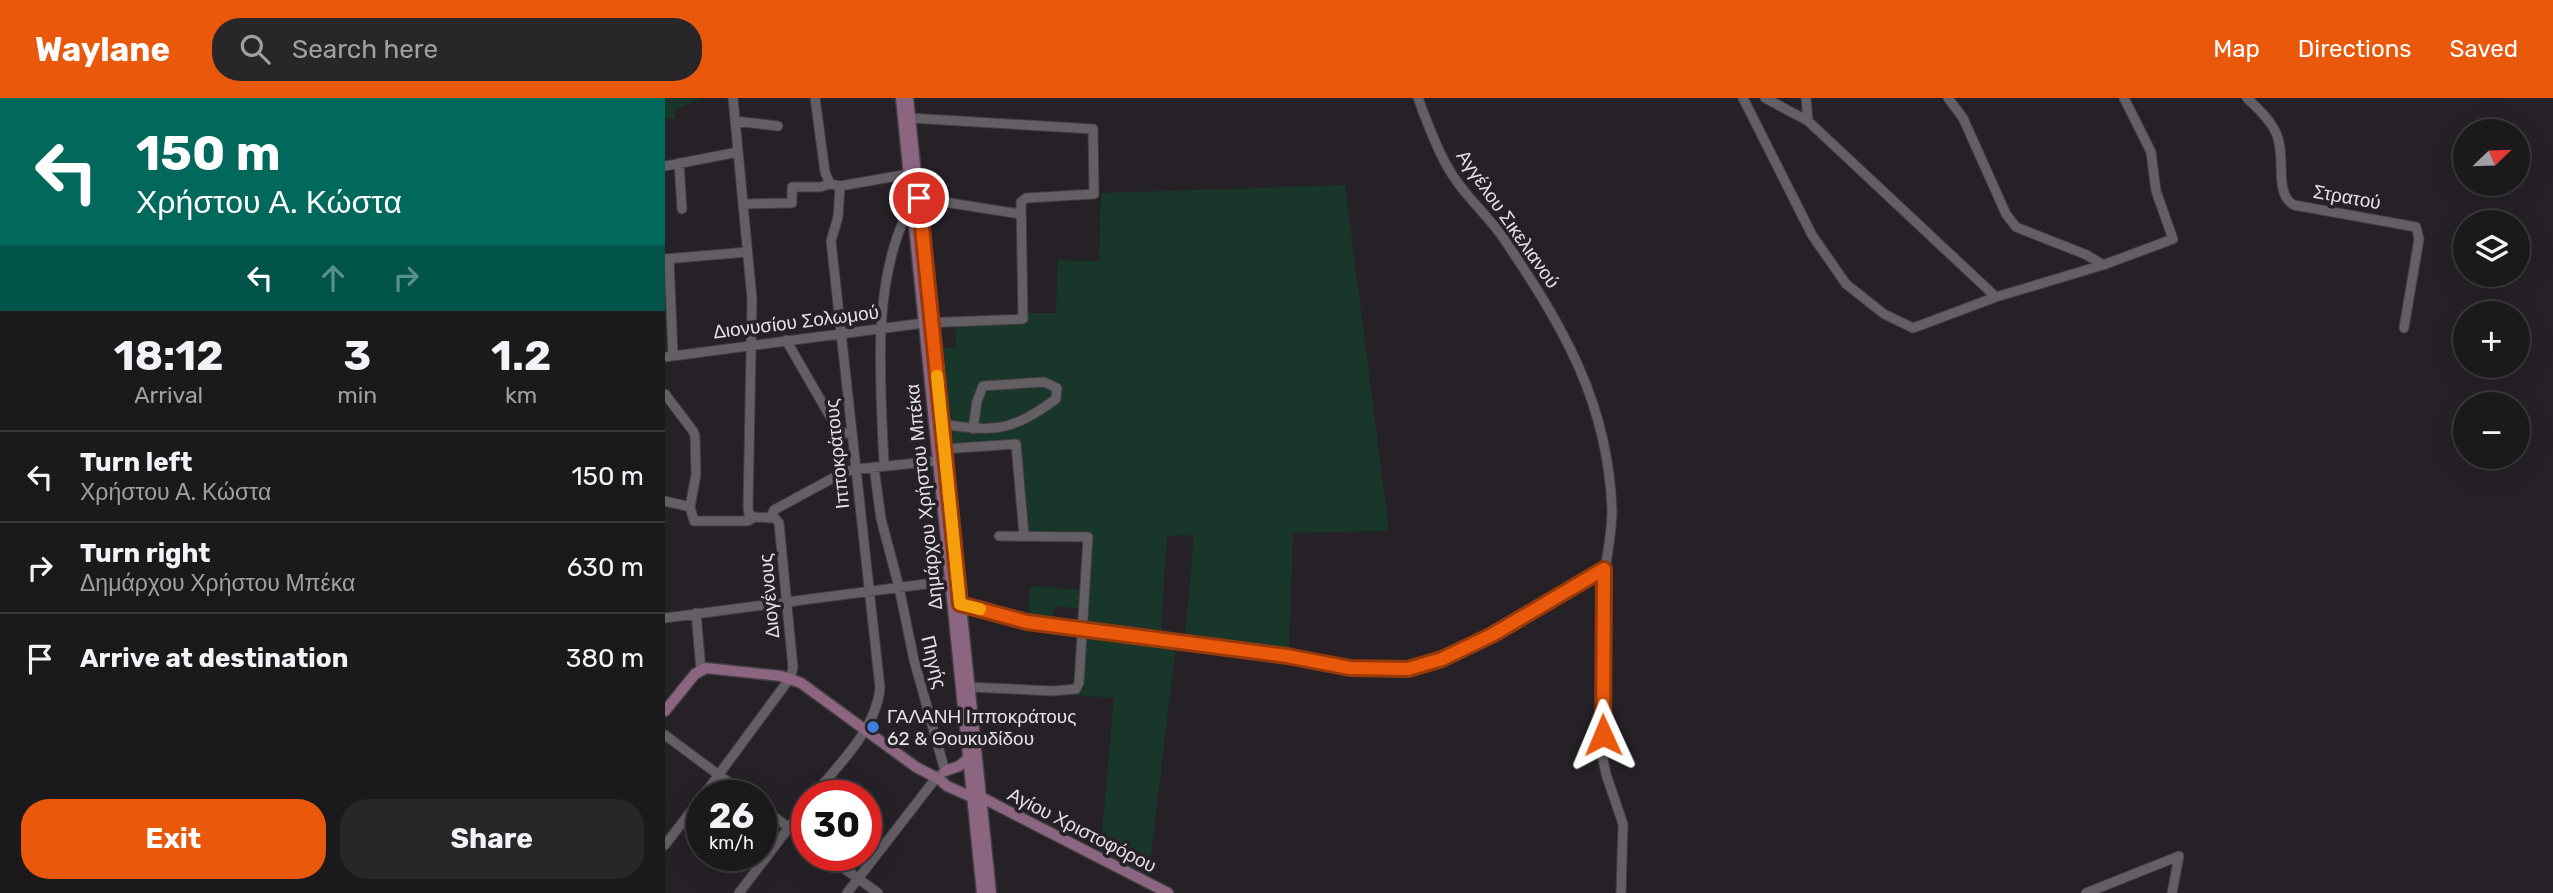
<!DOCTYPE html>
<meta charset="utf-8">
<style>
:root{--surface:#1c191d;--page:#29262a;--text:#f1f3f6;--muted:#a0a0a4;--line:#3a383b;--accent:#ea580c}
body{margin:0;font-family:Rubik,sans-serif;background:var(--page);color:var(--text);height:100vh;display:flex;flex-direction:column;font-size:26px;white-space:nowrap}
*{box-sizing:border-box;margin:0}
p{font-size:23px;color:var(--muted)}
.icon{flex:none;width:38px;height:38px;fill:none;stroke:currentColor;stroke-width:2;stroke-linecap:round;stroke-linejoin:round}
.map{position:relative;flex:1;overflow:hidden}
.drawer{display:flex;flex-direction:column;background:var(--surface);width:665px}
.drawer>*{flex:none}
.banner{background:#00695c;color:#fff;overflow:hidden}
.needle{width:46px;rotate:67deg}
.fabs{position:absolute;left:1788px;top:21px;display:grid;gap:14px}
.fabs a{display:grid;place-items:center;width:77px;height:77px;border-radius:50%;background:var(--surface);box-shadow:0 7px 28px #0002,0 0 0 2px var(--line);font-size:35px}
.speed{position:absolute;left:21px;top:682px;display:flex;gap:14px;font-size:35px;font-weight:700;text-align:center}
.speed>*{display:grid;place-content:center;width:91px;height:91px;border-radius:50%;background:var(--surface);box-shadow:0 7px 28px #0002,0 0 0 2px var(--line);line-height:1}
.speed small{font-size:18px;font-weight:400}
.speed .limit{border:10px solid #d22;background:#fff;color:#111}
.pin{position:absolute;display:grid;place-items:center;width:60px;height:60px;color:#fff;margin:-30px;border:4px solid #fff;border-radius:50%;box-shadow:0 2px 7px #0007}
.me{position:absolute;width:77px;margin:-38px;rotate:359deg;stroke-linejoin:round;filter:drop-shadow(0 0 5px #0008)}
.turn{display:flex;align-items:center;gap:24px;height:147px;padding:0 21px;font-size:32px}
.turn .icon{width:91px;height:91px;stroke-width:2.5}
.turn b{display:block;font-size:49px;line-height:60px}
.lanes{display:flex;align-items:center;height:66px;padding:0 21px;background:#0003;justify-content:center;gap:35px;direction:ltr}
.lanes .off{opacity:.35}
.eta{display:flex;justify-content:space-evenly;align-items:center;height:119px;text-align:center}
.eta b{font-size:42px;font-weight:700;line-height:49px}
.cta{display:flex;gap:14px;margin-top:auto;padding:14px 21px}
.cta a{flex:1;height:80px;border-radius:28px;background:var(--accent);color:#fff;font-size:28px;font-weight:700;line-height:80px;text-align:center}
.cta a+a{background:var(--page);color:var(--text)}
ul{padding:0;list-style:none}
li{display:flex;align-items:center;gap:21px;height:91px;padding:0 21px;border-top:2px solid var(--line)}
li div{flex:1}
li b{display:block;font-size:26px}
li em{font-style:normal}
header{display:flex;align-items:center;gap:42px;box-sizing:border-box;height:98px;padding:0 35px;background:var(--accent);color:#fff}
header strong{font-size:33px}
nav{display:flex;gap:38px;margin-inline-start:auto;font-size:24px}
.search{width:490px;height:63px;background:var(--page);display:flex;align-items:center;gap:18px;box-sizing:border-box;padding:0 24px;border-radius:28px;color:var(--muted);font-size:26px}
main{display:flex;flex:1;min-height:0}
.map>svg:first-child{display:block}
.green{fill:#183629}
.lines{fill:none;stroke-linecap:round;stroke-linejoin:round}
.minor-casing{stroke:#423e43;stroke-width:11}
.major-casing{stroke:#423e43;stroke-width:13}
.minor{stroke:#645e65;stroke-width:9}
.major{stroke:#8c6680;stroke-width:10}
.route-casing{stroke:#983908;stroke-width:18}
.route{stroke:#ea580c;stroke-width:12}
.slow{stroke:#f59e0b;stroke-width:12}
.shop-dot{fill:#3f7fe0;stroke:#262127;stroke-width:2.5}
.labels{text-anchor:middle;dominant-baseline:central;stroke-width:7;stroke-linejoin:round;paint-order:stroke}
.street-label{font-size:19px;fill:#e5e1e6;stroke:#262127}
.poi-label{font-size:19px;fill:#e5e1e6;stroke:#262127;text-anchor:start}
</style>
<header>
<strong>Waylane</strong>
<div class="search"><svg class="icon" aria-label="search" viewBox="0 0 24 24"><circle cx="10" cy="10" r="6"/><path d="M15 15l6 6"/></svg>Search here</div>
<nav><a>Map</a><a>Directions</a><a>Saved</a></nav>
</header>
<main>
<section class="drawer">
<div class="banner">
<div class="turn"><svg class="icon" aria-label="left" viewBox="0 0 24 24"><path d="M17 20v-9H6M10 6l-5 5 5 5"/></svg><div><b>150 m</b>Χρήστου Α. Κώστα</div></div>
<div class="lanes"><svg class="icon" aria-label="left" viewBox="0 0 24 24"><path d="M17 20v-9H6M10 6l-5 5 5 5"/></svg><svg class="icon off" aria-label="ahead" viewBox="0 0 24 24"><path d="M12 20V5M6 11l6-6 6 6"/></svg><svg class="icon off" aria-label="right" viewBox="0 0 24 24"><path d="M7 20v-9h11M14 6l5 5-5 5"/></svg></div>
</div>
<div class="eta">
<div><b>18:12</b><p>Arrival</p></div>
<div><b>3</b><p>min</p></div>
<div><b>1.2</b><p>km</p></div>
</div>
<ul>
<li><svg class="icon" aria-label="left" viewBox="0 0 24 24"><path d="M17 20v-9H6M10 6l-5 5 5 5"/></svg><div><b>Turn left</b><p>Χρήστου Α. Κώστα</p></div><em>150 m</em></li>
<li><svg class="icon" aria-label="right" viewBox="0 0 24 24"><path d="M7 20v-9h11M14 6l5 5-5 5"/></svg><div><b>Turn right</b><p>Δημάρχου Χρήστου Μπέκα</p></div><em>630 m</em></li>
<li><svg class="icon" aria-label="arrive" viewBox="0 0 24 24"><path d="M6 21V4h12l-3 4 3 4H6"/></svg><div><b>Arrive at destination</b></div><em>380 m</em></li>
</ul>
<div class="cta"><a>Exit</a><a>Share</a></div>
</section>
<div class="map">
<svg width="1888" height="795" viewBox="0 0 1888 795">
<rect width="100%" height="100%" fill="#262127"/>
<path class="green" d="M0,0H36L9,13L11,21L0,20Z
M680,87L724,433L628,435L624,550L520,538L529,437L502,438L495,545L511,548L483,781L435,756L449,600L409,597L416,511L390,508L387,521L363,516L365,488L417,492L425,434L364,436L354,342L284,348L278,283L280,271L278,250H291L290,226L361,225V215H391L393,162L434,163L436,95Z"/>
<g class="lines">
<defs>
<path id="minor" d="M68,0L87,201L83,410L84,416L89,419
M753,0C761,22 773,54 785,73C800,99 825,119 841,144C899,230 943,305 947,412C947,441 939,468 937,497V656L941,676L958,726L956,795
M1078,0L1147,137L1181,186L1219,216L1248,230L1331,199L1438,167L1508,141L1491,93L1486,54L1459,0
M1100,0L1143,23L1331,199
M1141,0L1143,23
M1283,0L1298,20L1341,116L1351,129L1422,157L1438,167
M1582,0C1592,10 1605,21 1611,35C1622,58 1608,96 1629,107L1751,129L1754,141L1739,230
M70,23L113,28
M14,65L17,111
M0,68L73,54
M175,88L244,76
M254,100L355,116
M78,106L127,105V89H155L165,86
M0,161L82,154
M4,161L8,258
M121,242L174,334L187,336
M0,259L259,225L358,221L356,104L361,100L429,96L428,31L245,20
M0,296L28,333L30,338L31,376L25,409
M276,326C331,334 345,334 391,301L392,290L379,284L318,288L312,303L308,331
M278,351L351,346L359,437
M219,368C216,288 206,194 240,119L248,115
M0,403L25,409L29,423H83L89,419L110,420L114,425L128,570L125,580L38,698
M105,420L109,412L179,374L191,371L272,363
M295,506L362,524L623,558L685,570L743,571L777,561L827,537L938,471
M31,515L36,572
M0,520L291,482
M304,589L388,593L411,591L414,585L423,439L334,438
M0,637L82,698
M148,698C173,667 211,632 215,590L166,143L173,119L175,88L165,86L160,74L150,0
M96,709L142,743
M0,747L37,699
M162,758L213,795
M74,795L142,706
M182,795L271,680L280,673L249,562L234,489L216,421L209,369
M1421,795L1514,758
M1507,795L1514,758"/>
<path id="major" d="M236,0L317,795
M243,0L326,795
M0,613L30,576L41,570L116,578L136,585L251,669L274,681L282,688L311,701
M280,673L294,668L304,660
M312,697L503,795"/>
</defs>
<use href="#minor" class="minor-casing"/>
<use href="#major" class="major-casing"/>
<use href="#minor" class="minor"/>
<use href="#major" class="major"/>
</g>
<g class="lines">
<defs>
<path id="route" d="M254,100L295,506L362,524L622,558L685,570L743,571L777,561L827,537L939,471L938,637"/>
</defs>
<use href="#route" class="route-casing"/>
<use href="#route" class="route"/>
<path class="slow" d="M272,278L295,506L315,511"/>
</g>
<circle class="shop-dot" cx="208" cy="629" r="7"/>
<g class="labels">
<g class="street-label">
<text transform="translate(1682 99) rotate(10)">Στρατού</text>
<text transform="translate(843 121) rotate(55)">Αγγέλου Σικελιανού</text>
<text transform="translate(131 224) rotate(-7)">Διονυσίου Σολωμού</text>
<text transform="translate(172 356) rotate(-96)">Ιπποκράτους</text>
<text transform="translate(259 399) rotate(-96)">Δημάρχου Χρήστου Μπέκα</text>
<text transform="translate(104 498) rotate(-95)">Διογένους</text>
<text transform="translate(269 564) rotate(76)">Πηγής</text>
<text transform="translate(417 732) rotate(27)">Αγίου Χριστοφόρου</text>
</g>
<g class="poi-label">
<text x="222" y="618">ΓΑΛΑΝΗ Ιπποκράτους<tspan x="222" dy="22">62 &amp; Θουκυδίδου</tspan></text>
</g>
</g>
</svg>
<div class="fabs">
<a><svg class="needle" viewBox="-14 -14 28 28"><path d="M0-13l5 13h-10z" fill="#e53935"/><path d="M0 13l5-13h-10z" fill="#a0a0a4"/></svg></a>
<a><svg class="icon" aria-label="layers" viewBox="0 0 24 24"><path d="M12 4l9 5-9 5-9-5zM3 14l9 5 9-5"/></svg></a>
<a>+</a>
<a>−</a>
</div>
<div class="speed"><div>26<small>km/h</small></div><div class="limit">30</div></div>
<div class="pin" style="left:254px;top:100px;background:#d93025"><svg class="icon" aria-label="arrive" viewBox="0 0 24 24"><path d="M6 21V4h12l-3 4 3 4H6"/></svg></div>
<svg class="me" style="left:938px;top:637px" viewBox="-20 -20 40 40"><path d="M0-17L14 15 0 8-14 15z" fill="#ea580c" stroke="#fff" stroke-width="4"/></svg>
</div>
</main>
